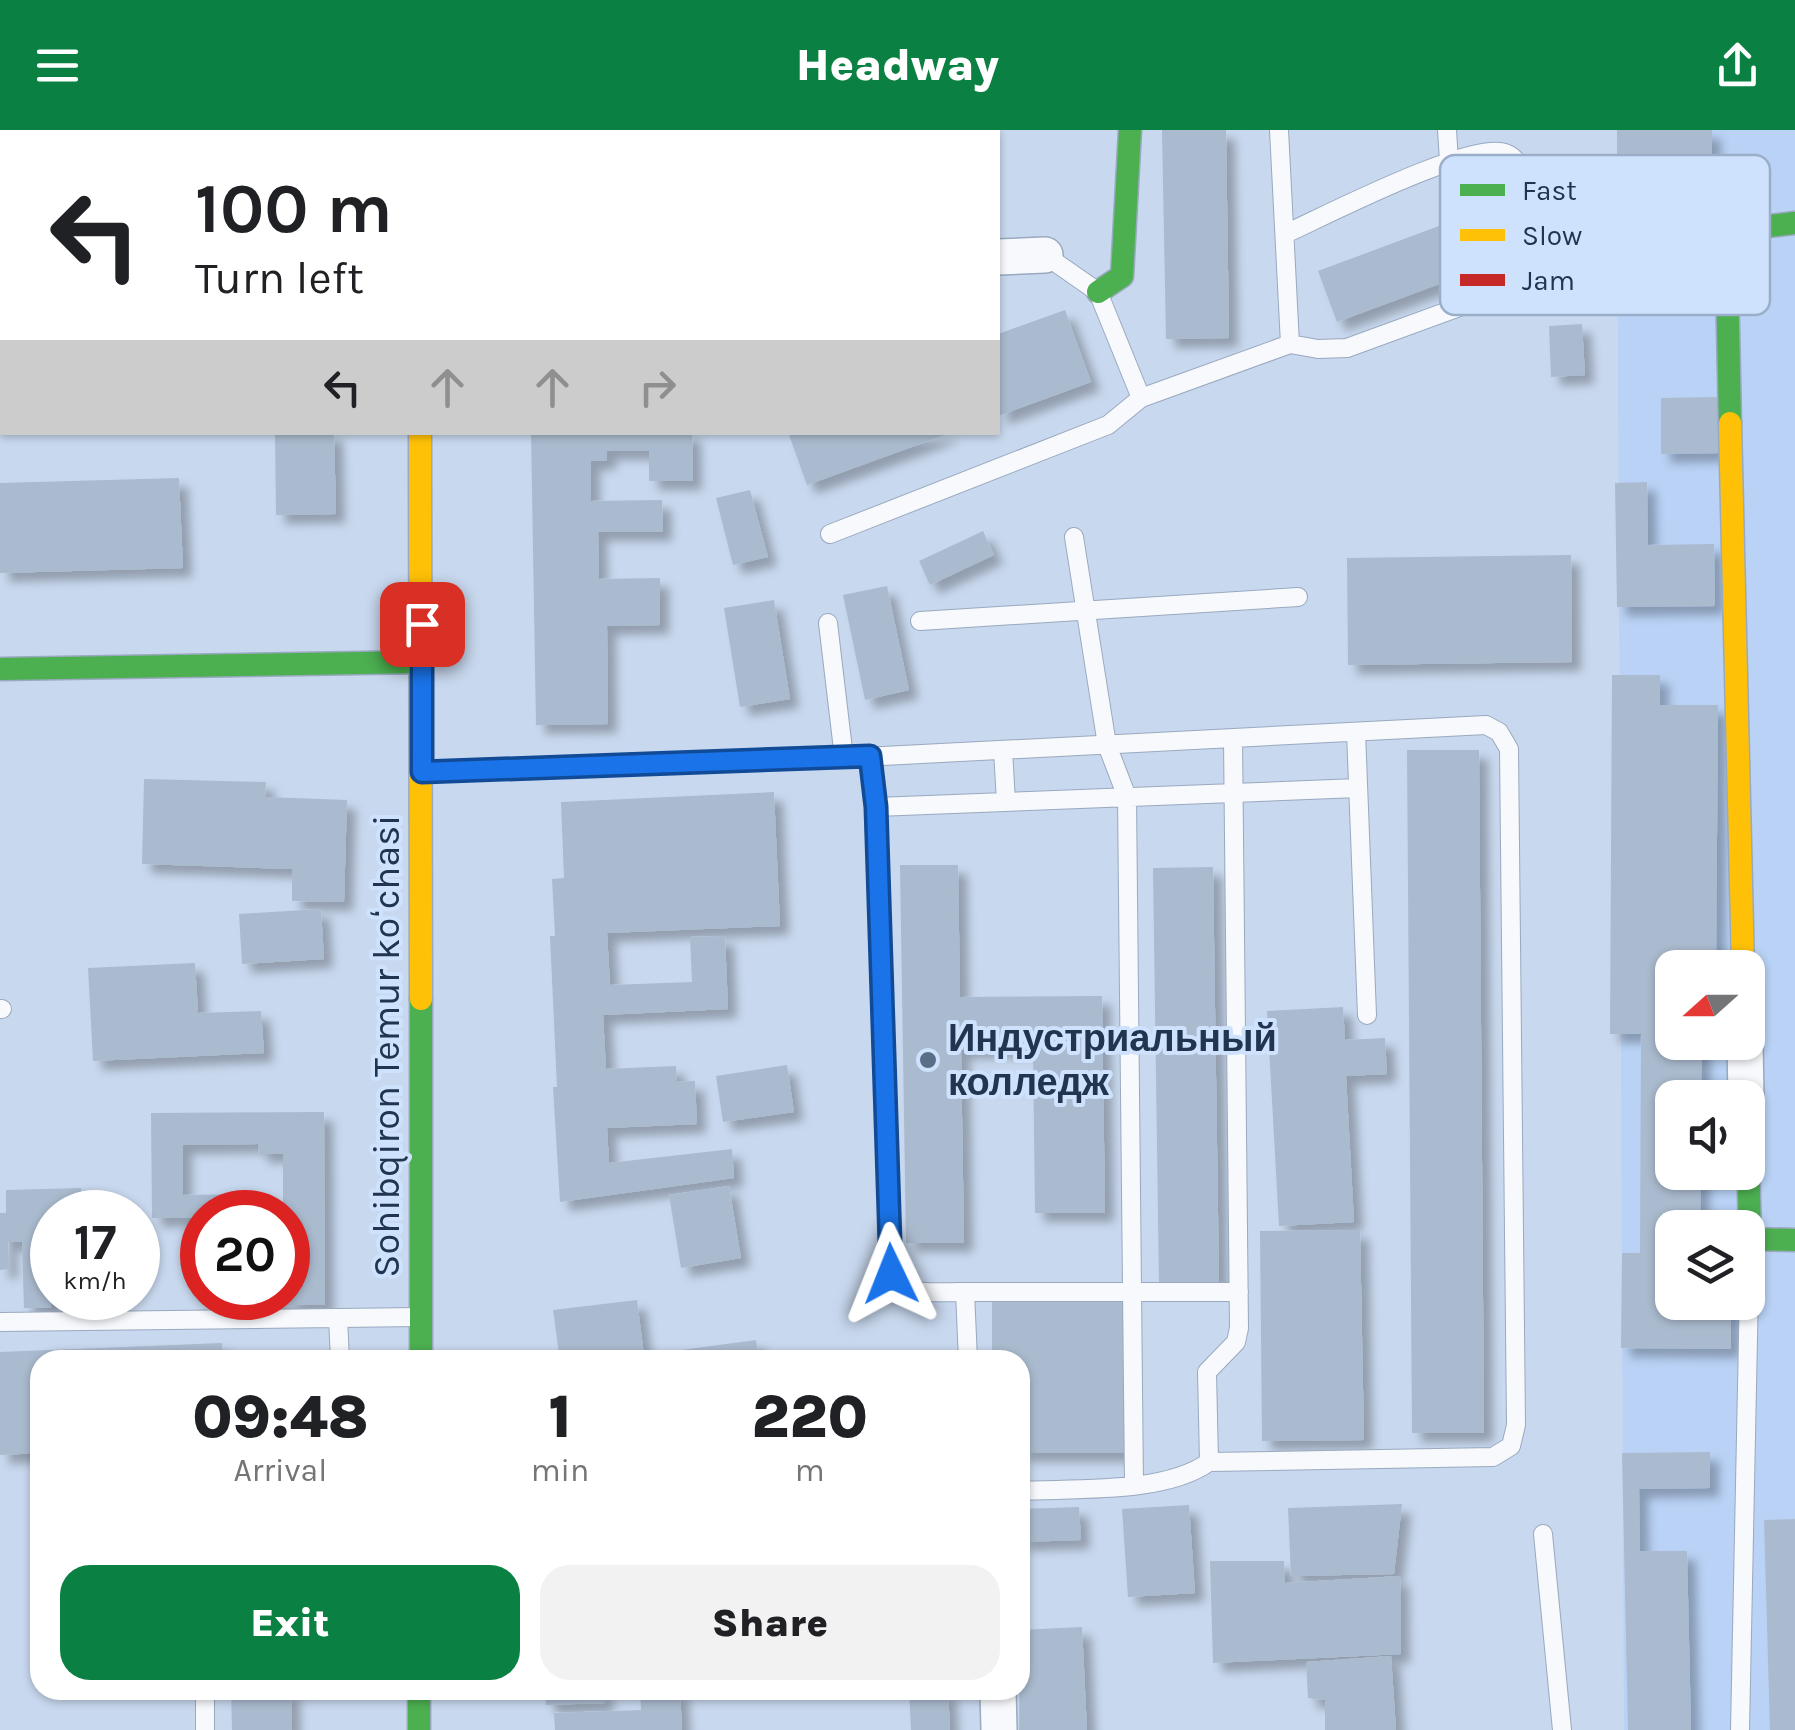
<!DOCTYPE html>
<meta charset="utf-8">
<style>
:root{--surface:#fff;--page:#f2f2f2;--text:#202124;--muted:#757577;--accent:#0b8043}
body{margin:0;font-family:Karla,sans-serif;background:var(--page);color:var(--text);height:100vh;display:flex;flex-direction:column;font-size:38px;white-space:nowrap}
*{box-sizing:border-box;margin:0}
p{font-size:32px;color:var(--muted)}
.icon{flex:none;width:55px;height:55px;fill:none;stroke:currentColor;stroke-width:2;stroke-linecap:round;stroke-linejoin:round}
.map{position:relative;flex:1;overflow:hidden}
.panel{position:absolute;left:30px;top:1220px;width:1000px;height:350px;display:flex;flex-direction:column;background:var(--surface);border-radius:30px;box-shadow:0 2px 8px #0004}
.panel>*{flex:none}
.guide{position:absolute;left:0px;top:0px;width:1000px;height:305px;box-shadow:0 2px 8px #0004;background:#fff;color:var(--text);overflow:hidden}
.needle{width:65px;rotate:249deg}
.controls{position:absolute;left:1655px;top:820px;display:grid;gap:20px}
.controls a{display:grid;place-items:center;width:110px;height:110px;border-radius:20px;background:var(--surface);box-shadow:0 2px 8px #0004;font-size:50px}
.speed{position:absolute;left:30px;top:1060px;display:flex;gap:20px;font-size:50px;font-weight:700;text-align:center}
.speed>*{display:grid;place-content:center;width:130px;height:130px;border-radius:50%;background:var(--surface);box-shadow:0 2px 8px #0004;line-height:1}
.speed small{font-size:25px;font-weight:400}
.speed .limit{border:15px solid #d22;background:#fff;color:#111}
.pin{position:absolute;display:grid;place-items:center;width:85px;height:85px;color:#fff;margin:-42px;border-radius:20px;box-shadow:0 5px 15px #0006}
.me{position:absolute;width:110px;margin:-55px;rotate:358deg;stroke-linejoin:round;filter:drop-shadow(0 0 8px #0008)}
.turn{display:flex;align-items:center;gap:35px;height:210px;padding:0 30px;font-size:45px}
.turn .icon{width:130px;height:130px;stroke-width:2.5}
.turn b{display:block;font-size:70px;line-height:85px}
.lanes{display:flex;align-items:center;height:95px;padding:0 30px;background:#0003;justify-content:center;gap:50px;direction:ltr}
.lanes .off{opacity:.35}
.eta{display:flex;justify-content:space-evenly;align-items:center;height:170px;text-align:center}
.eta b{font-size:60px;font-weight:800;line-height:70px}
.cta{display:flex;gap:20px;margin-top:auto;padding:20px 30px}
.cta a{flex:1;height:115px;border-radius:30px;background:var(--accent);color:#fff;font-size:40px;font-weight:800;line-height:115px;text-align:center}
.cta a+a{background:var(--page);color:var(--text)}
header{display:flex;justify-content:space-between;align-items:center;height:130px;padding:0 30px;background:var(--accent);color:#fff;font-size:45px;font-weight:800}
.map>svg:first-child{display:block}
.built{fill:#b9d2f5;fill-rule:evenodd}
.building{fill:#abbbcf;filter:url(#shadow)}
.lines{fill:none;stroke-linecap:round;stroke-linejoin:round}
.lane-casing{stroke:#99a9bf;stroke-width:20}
.street-casing{stroke:#99a9bf;stroke-width:38}
.fast-casing{stroke:#99a9bf;stroke-width:25}
.slow-casing{stroke:#99a9bf;stroke-width:25}
.jam-casing{stroke:#99a9bf;stroke-width:25}
.lane{stroke:#f7f9fc;stroke-width:18}
.street{stroke:#f7f9fc;stroke-width:35}
.fast{stroke:#4caf50;stroke-width:22}
.slow{stroke:#ffc107;stroke-width:22}
.jam{stroke:#c62828;stroke-width:22}
.route-casing{stroke:#114b97;stroke-width:25}
.route{stroke:#1a73e8;stroke-width:18}
.poi-dot{fill:#5b6e87;stroke:#cee2fe;stroke-width:4}
.labels{text-anchor:middle;dominant-baseline:central;stroke-width:8;stroke-linejoin:round;paint-order:stroke}
.poi-label{font-size:38px;font-weight:bold;fill:#213550;stroke:#cee2fe;text-anchor:start}
.street-label{font-size:38px;fill:#213550;stroke:#cee2fe}
.key{fill:#cee2fe;stroke:#9aaeca;stroke-width:2.5}
.key-label{font-size:28px;fill:#213550}
</style>
<header><svg class="icon" aria-label="menu" viewBox="0 0 24 24"><path d="M4 6h16M4 12h16M4 18h16"/></svg>Headway<svg class="icon" aria-label="share" viewBox="0 0 24 24"><path d="M12 15V3M7 8l5-5 5 5M5 13v7h14v-7"/></svg></header>
<div class="map">
<svg width="1795" height="1600" viewBox="0 0 1795 1600">
<defs>
<filter id="shadow"><feDropShadow dx="9" dy="9" stdDeviation="5" flood-color="#0004"/></filter>
</defs>
<rect width="100%" height="100%" fill="#c8d8ee"/>
<path class="built" d="M1617,0H1795V1600H1624ZM1672,838H1748V912H1672ZM1672,968H1748V1042H1672ZM1672,1098H1748V1172H1672Z"/>
<path class="building" d="M1162,0H1226L1229,208L1166,209Z
M1617,0H1712V24L1617,25Z
M1514,68L1534,119L1337,192L1318,141Z
M1065,180L1091,252L998,286V204Z
M1582,194L1585,245L1551,247L1549,196Z
M1718,267L1719,323L1661,324V268Z
M275,302H334L336,384L276,385Z
M531,302H692L693,351H649V321H607V331H591V371L662,370L663,402H598L599,449L660,448V495L607,496L608,594L536,595Z
M788,302H950V303L807,355Z
M179,348L183,438L0,443V353Z
M1647,352L1648,415L1714,414L1715,476L1617,477L1615,353Z
M750,360L768,427L733,435L716,368Z
M983,401L994,425L930,455L919,431Z
M1571,425L1572,532L1348,535L1347,428Z
M887,456L909,560L865,570L843,465Z
M774,470L790,569L740,577L724,478Z
M1612,545H1660V575H1718L1716,838H1672V912H1702L1701,968H1672V1042H1701L1700,1098H1672V1172H1722V1177L1731,1176V1219L1621,1218L1622,1123H1640L1641,904H1610Z
M1407,620H1479L1484,1303H1412Z
M144,649L266,652L265,667L347,670L344,772L292,771V739L142,734Z
M774,662L780,796L607,803L610,855L692,852L690,807L725,806L728,879L603,885L606,939L676,936L677,952L695,951L697,994L607,998L609,1033L732,1019L734,1048L560,1072L553,957H557L550,806H555L552,749L564,748L561,672Z
M900,735H958L960,867L1102,866L1105,1083H1035L1033,919L961,920L964,1113H906Z
M1213,737L1219,1153L1159,1154L1153,738Z
M321,779L324,829L242,834L239,784Z
M195,833L198,883L261,881L264,923L93,931L88,838Z
M1343,877L1345,910L1385,908L1387,944L1346,946L1354,1092L1279,1096L1267,881Z
M787,935L794,982L723,992L716,946Z
M324,982L325,1175H216V1168H288V1149H292V1090H288V1082H283V1024H259L258,1014L183,1015V1065L259,1064V1082H202V1088H152L151,983Z
M729,1056L741,1128L681,1138L669,1065Z
M81,1058L82,1082H52L51,1178H24L22,1112H8L9,1139L0,1140V1083H6V1060Z
M1360,1100L1364,1310L1262,1311L1260,1101Z
M1123,1166L1124,1323H1020V1230H992V1167Z
M637,1170L644,1225L756,1210L759,1230H560L553,1180Z
M222,1213L223,1230H40V1323L0,1325V1222Z
M928,1221L929,1230H850V1227Z
M1710,1322V1358L1639,1359L1640,1421H1687L1691,1600H1628L1622,1323Z
M1402,1374L1394,1444L1291,1446L1288,1378Z
M1189,1375L1195,1463L1128,1467L1122,1379Z
M1079,1377L1081,1410L1020,1412V1379Z
M1795,1389V1600H1770L1764,1390Z
M1210,1431H1284L1285,1453L1400,1446L1401,1524L1213,1533Z
M1082,1497L1087,1600H1019L1020,1500Z
M1391,1526L1396,1600H1325V1570L1308,1568L1306,1532Z
M231,1560H291L292,1600H232Z
M545,1560H605V1573L546,1575Z
M640,1560H680L682,1600H555L554,1583L641,1580Z
M909,1560H948L950,1600H911Z"/>
<g class="lines">
<defs>
<path id="lane" d="M1279,0L1290,214
M1447,0L1449,31
M185,2V0
M720,2V0
M0,23H2
M1045,125L1098,162L1141,268
M0,191H2
M830,404L1108,295L1141,268L1290,214L1318,219L1347,218L1536,149C1559,128 1551,114 1541,88C1533,69 1526,30 1505,23C1470,11 1325,86 1285,104
M1074,407L1107,615L1127,667L1134,1355
M920,491L1298,467
M828,493L844,628
M1356,602L1367,885
M1003,620L1006,672
M870,627L876,677L891,1144C906,1169 939,1161 965,1162L968,1230
M423,642L844,628L1486,595L1499,602L1509,619L1516,1295L1511,1316L1493,1327L1209,1332C1165,1364 1075,1358 1020,1361
M876,677L1358,658
M0,879H2
M965,1162H1239
M338,1188L340,1230
M0,1192L420,1187
M1209,1332L1207,1242L1236,1212L1239,1198L1233,608
M1543,1404L1562,1600
M205,1600V1560
M1740,1600L1750,1110"/>
<path id="street" d="M998,127L1045,125
M1745,912L1746,968
M998,1560L999,1600"/>
<path id="fast" d="M1098,162L1122,146L1130,0
M1730,293L1726,101L1795,93
M0,539L422,532
M421,869V1230
M1748,1021L1750,1109L1795,1110
M419,1560V1600"/>
<path id="slow" d="M1730,293L1743,838
M420,302L421,869"/>
<path id="jam" d="M417,0V2"/>
</defs>
<use href="#lane" class="lane-casing"/>
<use href="#street" class="street-casing"/>
<use href="#fast" class="fast-casing"/>
<use href="#slow" class="slow-casing"/>
<use href="#jam" class="jam-casing"/>
<use href="#lane" class="lane"/>
<use href="#street" class="street"/>
<use href="#fast" class="fast"/>
<use href="#slow" class="slow"/>
<use href="#jam" class="jam"/>
</g>
<g class="lines">
<defs>
<path id="route" d="M422,494V642L870,626L876,677L891,1144"/>
</defs>
<use href="#route" class="route-casing"/>
<use href="#route" class="route"/>
</g>
<circle class="poi-dot" cx="928" cy="930" r="10"/>
<g class="labels">
<g class="poi-label">
<text x="948" y="908">Индустриальный<tspan x="948" dy="44">колледж</tspan></text>
</g>
<g class="street-label">
<text transform="translate(386 916) rotate(-90)">Sohibqiron Temur koʻchasi</text>
</g>
</g>
<rect x="1440" y="25" width="330" height="160" rx="15" class="key"/>
<rect x="1460" y="54" width="45" height="12" fill="#4caf50"/>
<rect x="1460" y="99" width="45" height="12" fill="#ffc107"/>
<rect x="1460" y="144" width="45" height="12" fill="#c62828"/>
<g class="key-label">
<text x="1522" y="70">Fast</text>
<text x="1522" y="115">Slow</text>
<text x="1522" y="160">Jam</text>
</g>
</svg>
<div class="controls">
<a><svg class="needle" viewBox="-14 -14 28 28"><path d="M0-13l5 13h-10z" fill="#e53935"/><path d="M0 13l5-13h-10z" fill="#757577"/></svg></a>
<a><svg class="icon" aria-label="sound" viewBox="0 0 24 24"><path d="M4 9h4l5-4v14l-5-4H4zM17 9q2 3 0 6"/></svg></a>
<a><svg class="icon" aria-label="layers" viewBox="0 0 24 24"><path d="M12 4l9 5-9 5-9-5zM3 14l9 5 9-5"/></svg></a>
</div>
<div class="speed"><div>17<small>km/h</small></div><div class="limit">20</div></div>
<div class="pin" style="left:422px;top:494px;background:#d93025"><svg class="icon" aria-label="arrive" viewBox="0 0 24 24"><path d="M6 21V4h12l-3 4 3 4H6"/></svg></div>
<svg class="me" style="left:891px;top:1144px" viewBox="-20 -20 40 40"><path d="M0-17L14 15 0 8-14 15z" fill="#1a73e8" stroke="#fff" stroke-width="4"/></svg>
<div class="guide">
<div class="turn"><svg class="icon" aria-label="left" viewBox="0 0 24 24"><path d="M17 20v-9H6M10 6l-5 5 5 5"/></svg><div><b>100 m</b>Turn left</div></div>
<div class="lanes"><svg class="icon" aria-label="left" viewBox="0 0 24 24"><path d="M17 20v-9H6M10 6l-5 5 5 5"/></svg><svg class="icon off" aria-label="ahead" viewBox="0 0 24 24"><path d="M12 20V5M6 11l6-6 6 6"/></svg><svg class="icon off" aria-label="ahead" viewBox="0 0 24 24"><path d="M12 20V5M6 11l6-6 6 6"/></svg><svg class="icon off" aria-label="right" viewBox="0 0 24 24"><path d="M7 20v-9h11M14 6l5 5-5 5"/></svg></div>
</div>
<section class="panel">
<div class="eta">
<div><b>09:48</b><p>Arrival</p></div>
<div><b>1</b><p>min</p></div>
<div><b>220</b><p>m</p></div>
</div>
<div class="cta"><a>Exit</a><a>Share</a></div>
</section>
</div>
